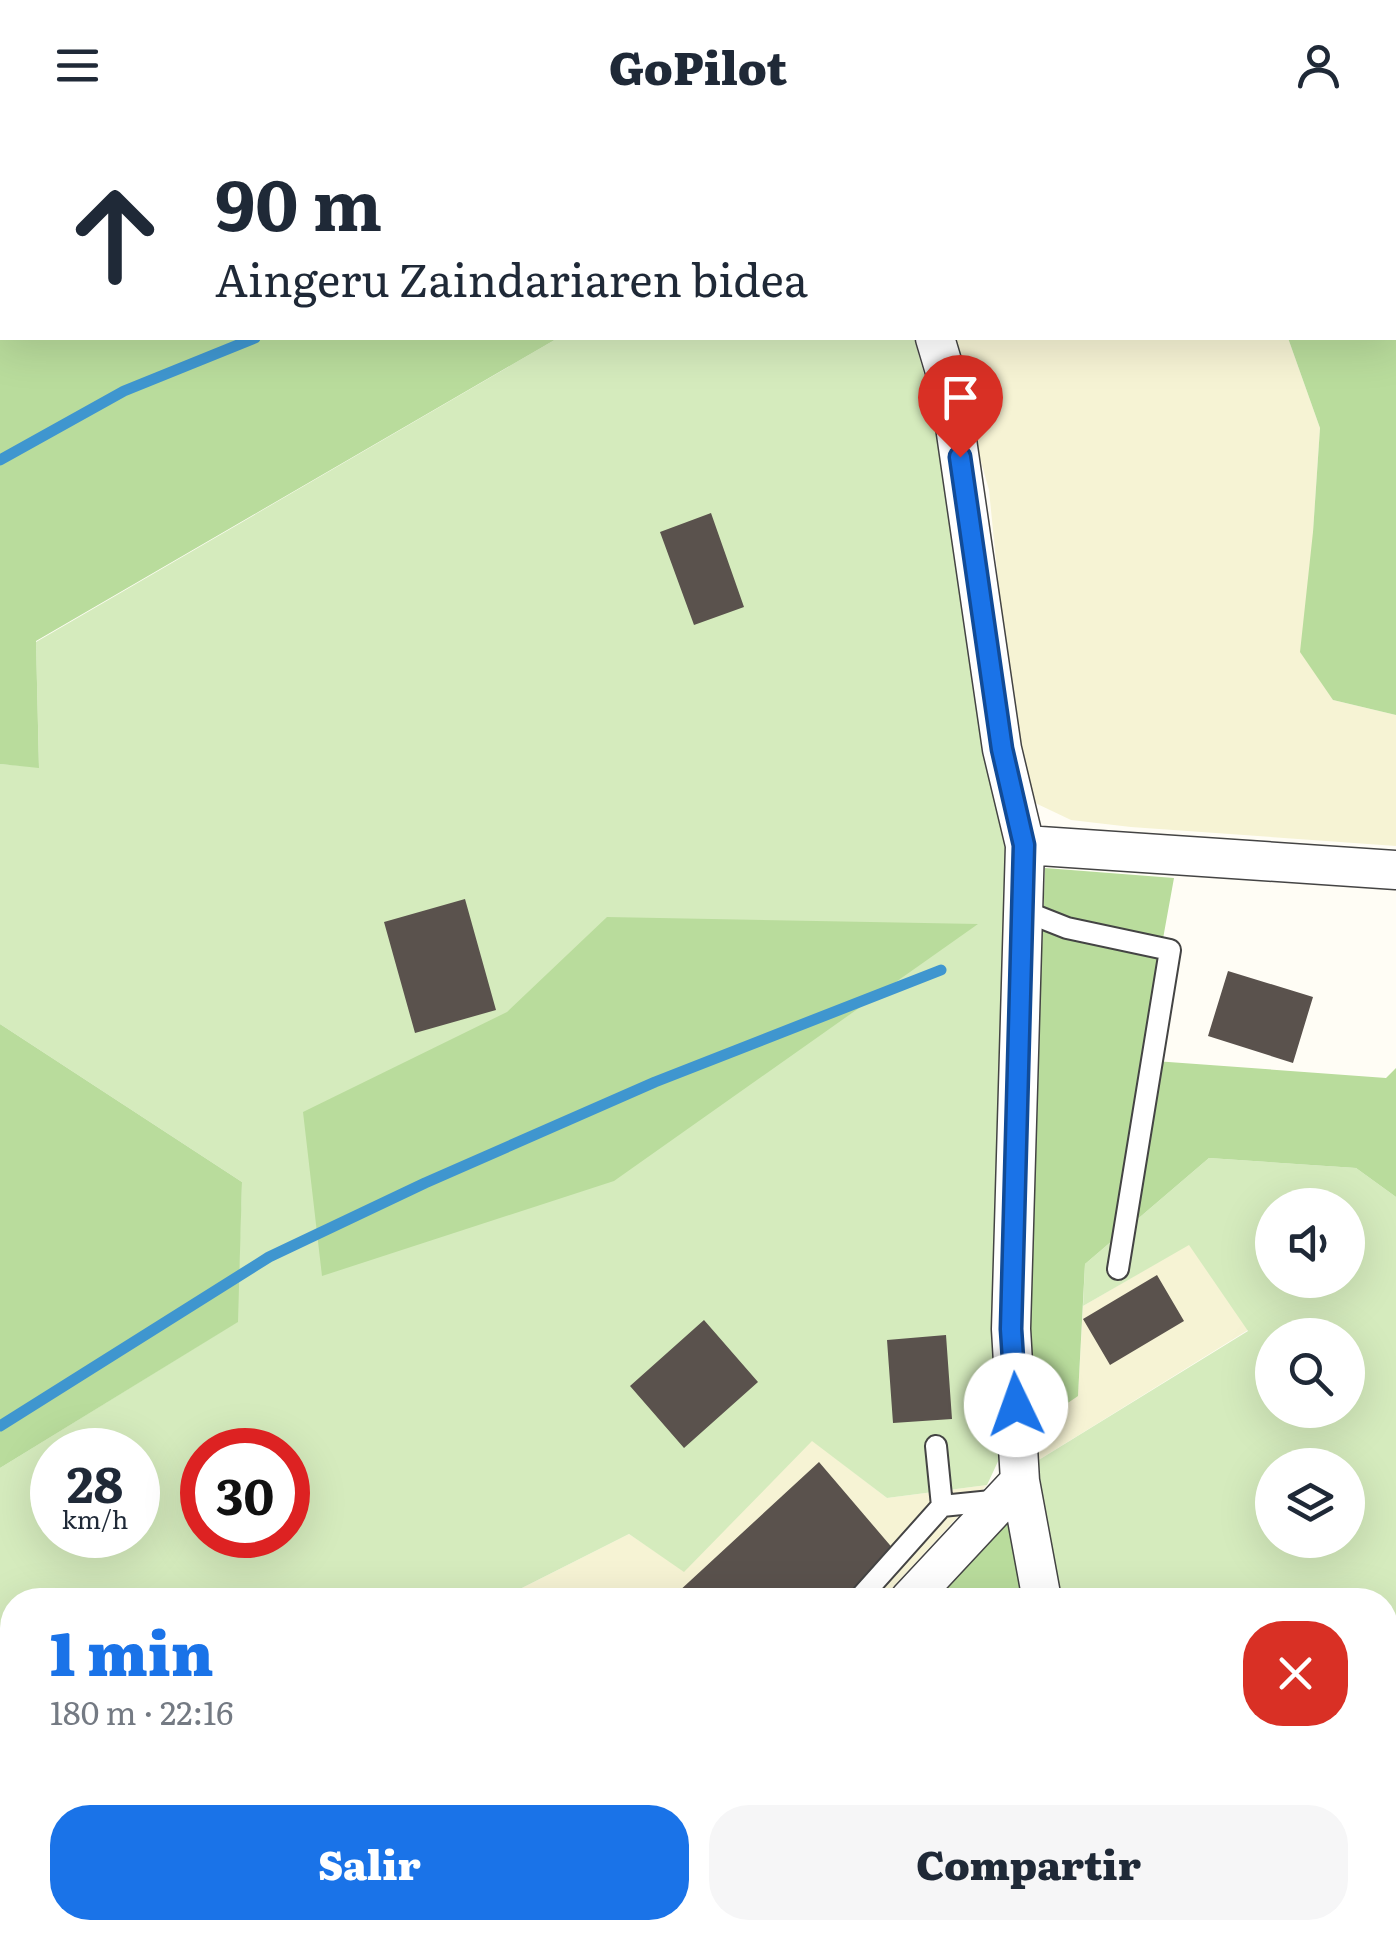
<!DOCTYPE html>
<html lang="es">
<meta charset="utf-8">
<style>
:root{--surface:#fff;--page:#f6f6f7;--text:#1f2937;--muted:#747a83;--accent:#1a73e8}
body{margin:0;font-family:Literata,serif;background:var(--page);color:var(--text);height:100vh;display:flex;flex-direction:column;font-size:38px;white-space:nowrap}
*{box-sizing:border-box;margin:0}
p{font-size:32px;color:var(--muted)}
.icon{flex:none;width:55px;height:55px;fill:none;stroke:currentColor;stroke-width:2;stroke-linecap:round;stroke-linejoin:round}
.map{position:relative;flex:1;overflow:hidden}
.sheet{position:absolute;left:0px;top:1458px;width:1398px;height:352px;display:flex;flex-direction:column;background:var(--surface);border-radius:40px 40px 0 0;box-shadow:0 10px 40px #0002}
.sheet>*{flex:none}
.banner{position:absolute;left:0px;top:0px;width:1398px;height:210px;box-shadow:0 10px 40px #0002;background:#fff;color:var(--text);overflow:hidden}
.fabs{position:absolute;left:1255px;top:1058px;display:grid;gap:20px}
.fabs a{display:grid;place-items:center;width:110px;height:110px;border-radius:50%;background:var(--surface);box-shadow:0 10px 40px #0002;font-size:50px}
.speed{position:absolute;left:30px;top:1298px;display:flex;gap:20px;font-size:50px;font-weight:700;text-align:center}
.speed>*{display:grid;place-content:center;width:130px;height:130px;border-radius:50%;background:var(--surface);box-shadow:0 10px 40px #0002;line-height:1}
.speed small{font-size:25px;font-weight:400}
.speed .limit{border:15px solid #d22;background:#fff;color:#111}
.pin{position:absolute;display:grid;place-items:center;width:85px;height:85px;color:#fff;margin:-102px -42px;border-radius:50% 50% 50% 0;rotate:-45deg;box-shadow:0 0 10px #0007}
.pin .icon{rotate:45deg}
.me{position:absolute;width:110px;margin:-55px;rotate:357deg;stroke-linejoin:round;filter:drop-shadow(0 0 8px #0008)}
.turn{display:flex;align-items:center;gap:35px;height:210px;padding:0 50px;font-size:45px}
.turn .icon{width:130px;height:130px;stroke-width:2.5}
.turn b{display:block;font-size:70px;line-height:85px}
.round{display:grid;place-items:center;flex:none;width:105px;height:105px;border-radius:40px;background:var(--page)}
.summary{display:flex;align-items:center;justify-content:space-between;height:170px;padding:0 50px}
h1{font-size:60px;font-weight:800;line-height:75px;color:var(--accent)}
.cta{display:flex;gap:20px;margin-top:auto;padding:20px 50px}
.cta a{flex:1;height:115px;border-radius:40px;background:var(--accent);color:#fff;font-size:40px;font-weight:800;line-height:115px;text-align:center}
.cta a+a{background:var(--page);color:var(--text)}
header{display:flex;justify-content:space-between;align-items:center;height:130px;padding:0 50px;background:var(--surface);font-size:45px;font-weight:800}
.map>svg:first-child{display:block}
.farmland{fill:#f6f3d4}
.green{fill:#d5ebbd;fill-rule:evenodd}
.forest{fill:#b9dc9c}
.lines{fill:none;stroke-linecap:round;stroke-linejoin:round}
.stream{stroke:#3f96cf;stroke-width:11}
.building{fill:#5a524d}
.lane-casing{stroke:#444;stroke-width:24}
.street-casing{stroke:#444;stroke-width:41}
.lane{stroke:#fff;stroke-width:20}
.street{stroke:#fff;stroke-width:38}
.route-casing{stroke:#114b97;stroke-width:25}
.route{stroke:#1a73e8;stroke-width:18}
</style>
<header><svg class="icon" aria-label="menu" viewBox="0 0 24 24"><path d="M4 6h16M4 12h16M4 18h16"/></svg>GoPilot<svg class="icon" aria-label="person" viewBox="0 0 24 24"><circle cx="12" cy="8" r="4"/><path d="M4 21q1-7 8-7t8 7"/></svg></header>
<div class="map">
<svg width="1396" height="1809" viewBox="0 0 1396 1809">
<rect width="100%" height="100%" fill="#fffdf5"/>
<path class="farmland" d="M946,208H1288L1320,298L1313,402L1333,570L1396,585V716L1131,697L1071,690L1031,671L1014,613L989,360Z
M1189,1114L1248,1200L1037,1331L1034,1296L1078,1265L1083,1176Z
M812,1310L887,1368L987,1355L881,1470H498L629,1404L684,1441Z"/>
<path class="green" d="M261,0H857L858,2H282Z
M558,208H914L952,345L1011,721L1008,1310L987,1355L887,1368L812,1311L684,1442L629,1404L498,1470H12V1798H279L276,1809H0V1338L237,1192L242,1052L0,894V634L39,637L36,512ZM52,1320H138V1405H52ZM202,1320H288V1405H202Z
M1209,1028L1356,1038L1396,1067V1809H1161L1157,1798H1385V1470H1059L1037,1331L1248,1201L1189,1115L1083,1176L1085,1134ZM1272,1075H1348V1150H1272ZM1272,1205H1348V1280H1272ZM1272,1335H1348V1410H1272Z
M454,1798H1126L1131,1809H427Z"/>
<path class="forest" d="M1266,0H1396V585L1333,570L1300,522L1313,402L1320,298L1288,208H1395V2H1266Z
M0,40H2V208H558L36,511L39,638L0,634Z
M1045,738L1174,748L1141,930L1386,948L1396,938V1067L1356,1038L1209,1028L1085,1134L1078,1266L1034,1296L1029,1167Z
M607,787L978,794L614,1051L322,1146L303,982L507,882Z
M0,894L242,1052L238,1192L0,1338Z
M1015,1376L1031,1470H937L930,1461Z"/>
<g class="lines">
<path class="stream" d="M0,330L124,261L255,208
M0,1296L269,1127L425,1053L655,952L941,840"/>
</g>
<path class="building" d="M711,383L744,477L694,495L660,402Z
M465,769L496,880L415,903L384,792Z
M1228,841L1313,867L1293,933L1208,906Z
M1157,1145L1184,1191L1110,1235L1083,1189Z
M704,1190L758,1252L684,1318L630,1256Z
M946,1205L952,1289L893,1293L887,1210Z
M819,1332L895,1421L843,1470H684L677,1463Z"/>
<g class="lines">
<defs>
<path id="lane" d="M1024,781L1067,798L1170,820L1118,1139
M936,1316L942,1376L1001,1370
M858,1470L942,1376"/>
<path id="street" d="M870,0L871,2
M935,208L949,255L1002,619L1025,715L1011,1199L1020,1351L1042,1470
M1025,715L1396,740
M909,1470L1020,1351
M1146,1798L1150,1809
M393,1809L427,1798"/>
</defs>
<use href="#lane" class="lane-casing"/>
<use href="#street" class="street-casing"/>
<use href="#lane" class="lane"/>
<use href="#street" class="street"/>
</g>
<g class="lines">
<defs>
<path id="route" d="M960,327L1002,619L1024,715L1011,1199L1016,1275"/>
</defs>
<use href="#route" class="route-casing"/>
<use href="#route" class="route"/>
</g>
</svg>
<div class="fabs">
<a><svg class="icon" aria-label="sound" viewBox="0 0 24 24"><path d="M4 9h4l5-4v14l-5-4H4zM17 9q2 3 0 6"/></svg></a>
<a><svg class="icon" aria-label="search" viewBox="0 0 24 24"><circle cx="10" cy="10" r="6"/><path d="M15 15l6 6"/></svg></a>
<a><svg class="icon" aria-label="layers" viewBox="0 0 24 24"><path d="M12 4l9 5-9 5-9-5zM3 14l9 5 9-5"/></svg></a>
</div>
<div class="speed"><div>28<small>km/h</small></div><div class="limit">30</div></div>
<div class="pin" style="left:960px;top:327px;background:#d93025"><svg class="icon" aria-label="arrive" viewBox="0 0 24 24"><path d="M6 21V4h12l-3 4 3 4H6"/></svg></div>
<svg class="me" style="left:1016px;top:1275px" viewBox="-20 -20 40 40"><circle r="19" fill="#fff"/><path d="M0-13L10 11 0 6-10 11z" fill="#1a73e8"/></svg>
<div class="banner">
<div class="turn"><svg class="icon" aria-label="ahead" viewBox="0 0 24 24"><path d="M12 20V5M6 11l6-6 6 6"/></svg><div><b>90 m</b>Aingeru Zaindariaren bidea</div></div>
</div>
<section class="sheet">
<div class="summary"><div><h1>1 min</h1><p>180 m · 22:16</p></div><a class="round" style="background:#d93025;color:#fff"><svg class="icon" aria-label="close" viewBox="0 0 24 24"><path d="M6 6l12 12M18 6L6 18"/></svg></a></div>
<div class="cta"><a>Salir</a><a>Compartir</a></div>
</section>
</div>
